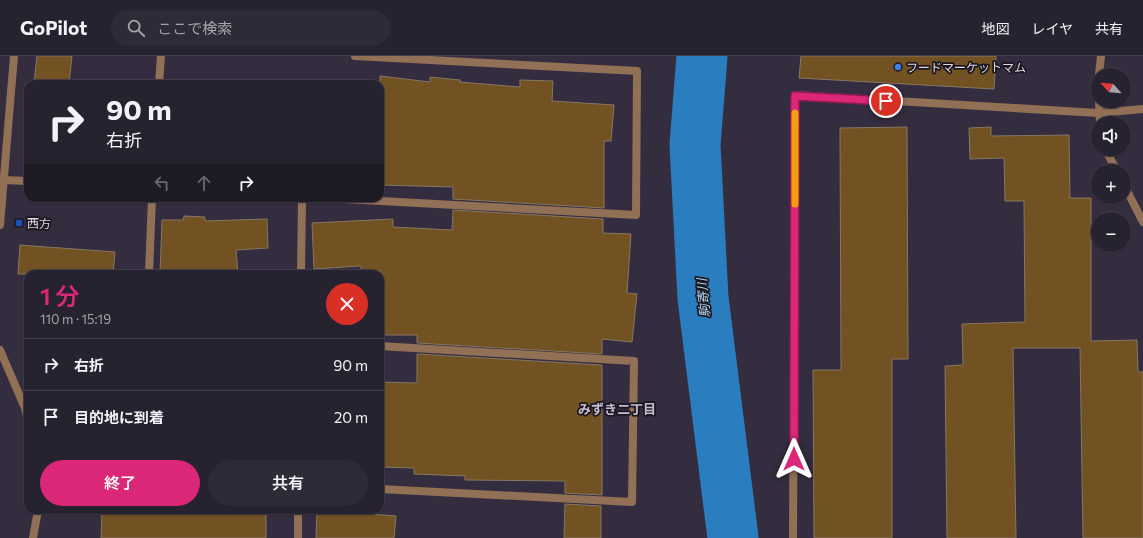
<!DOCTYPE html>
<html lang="ja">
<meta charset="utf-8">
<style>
:root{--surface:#27222f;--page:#2f2a37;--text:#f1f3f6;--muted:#a4a4aa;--line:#433f4b;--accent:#db2777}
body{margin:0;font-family:Commissioner,"Noto Sans JP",sans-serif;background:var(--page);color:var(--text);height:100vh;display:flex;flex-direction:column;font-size:15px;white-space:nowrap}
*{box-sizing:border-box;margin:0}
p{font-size:13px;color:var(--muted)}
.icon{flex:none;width:22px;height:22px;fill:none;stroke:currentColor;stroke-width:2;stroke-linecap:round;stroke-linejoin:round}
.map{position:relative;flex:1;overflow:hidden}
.panel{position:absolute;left:24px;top:214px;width:360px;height:244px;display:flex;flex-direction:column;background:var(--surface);border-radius:12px;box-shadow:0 1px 3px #0004,0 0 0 1px var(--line)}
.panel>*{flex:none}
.top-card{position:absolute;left:24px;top:24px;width:360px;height:122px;border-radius:12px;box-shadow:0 1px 3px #0004,0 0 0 1px var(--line);background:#27222f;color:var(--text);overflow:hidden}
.needle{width:26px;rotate:296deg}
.tools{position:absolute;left:1091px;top:12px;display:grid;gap:8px}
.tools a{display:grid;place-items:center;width:40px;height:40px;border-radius:50%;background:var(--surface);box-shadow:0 1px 3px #0004,0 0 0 1px var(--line);font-size:20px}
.pin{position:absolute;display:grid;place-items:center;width:34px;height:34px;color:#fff;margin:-17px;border:2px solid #fff;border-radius:50%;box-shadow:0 1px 4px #0007}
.me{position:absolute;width:44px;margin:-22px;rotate:0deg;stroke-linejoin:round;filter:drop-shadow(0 0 3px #0008)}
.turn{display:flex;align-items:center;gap:14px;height:84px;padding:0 16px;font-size:18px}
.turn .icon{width:52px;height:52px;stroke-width:2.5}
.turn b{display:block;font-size:28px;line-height:34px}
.lanes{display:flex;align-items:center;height:38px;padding:0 16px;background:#0003;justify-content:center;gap:20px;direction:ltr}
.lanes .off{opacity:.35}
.round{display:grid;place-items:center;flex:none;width:42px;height:42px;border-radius:21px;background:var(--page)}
.summary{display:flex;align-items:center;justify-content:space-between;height:68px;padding:0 16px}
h1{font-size:24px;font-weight:600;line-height:30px;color:var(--accent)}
.action{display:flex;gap:8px;margin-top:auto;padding:8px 16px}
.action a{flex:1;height:46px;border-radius:24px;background:var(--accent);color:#fff;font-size:16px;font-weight:600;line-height:46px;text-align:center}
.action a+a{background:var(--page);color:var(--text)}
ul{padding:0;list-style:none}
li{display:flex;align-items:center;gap:12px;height:52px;padding:0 16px;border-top:1px solid var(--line)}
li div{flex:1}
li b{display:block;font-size:15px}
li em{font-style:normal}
header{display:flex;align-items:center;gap:24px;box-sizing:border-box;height:56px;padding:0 20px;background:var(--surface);border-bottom:1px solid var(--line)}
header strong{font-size:19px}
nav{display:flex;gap:22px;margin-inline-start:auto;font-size:14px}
.search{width:280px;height:36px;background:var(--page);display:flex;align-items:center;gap:10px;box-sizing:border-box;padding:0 14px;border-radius:22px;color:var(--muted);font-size:15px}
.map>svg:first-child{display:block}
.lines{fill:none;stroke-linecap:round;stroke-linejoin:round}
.river{stroke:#2a7ebf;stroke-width:51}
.building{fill:#725222;stroke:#867764}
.minor{stroke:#927056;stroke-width:8}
.tertiary{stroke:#927056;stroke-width:8}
.route-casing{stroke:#8e194d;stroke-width:10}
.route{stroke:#db2777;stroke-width:7}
.slow{stroke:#f59e0b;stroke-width:7}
.shop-dot{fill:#3f7fe0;stroke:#1a171f;stroke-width:1.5}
.transit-dot{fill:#1a4fb4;stroke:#1a171f;stroke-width:1.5}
.labels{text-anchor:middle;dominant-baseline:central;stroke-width:3.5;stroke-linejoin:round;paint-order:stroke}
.poi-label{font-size:12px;fill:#ddd8e4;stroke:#1a171f;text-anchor:start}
.water-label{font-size:13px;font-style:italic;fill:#b4dafd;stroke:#1a171f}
.neighbourhood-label{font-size:13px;font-weight:bold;fill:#c4bbd3;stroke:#1a171f}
</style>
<header>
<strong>GoPilot</strong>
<div class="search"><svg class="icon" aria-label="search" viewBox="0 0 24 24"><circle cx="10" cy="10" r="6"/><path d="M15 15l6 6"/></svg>ここで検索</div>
<nav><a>地図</a><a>レイヤ</a><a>共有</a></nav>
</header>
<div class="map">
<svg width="1143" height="482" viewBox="0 0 1143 482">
<rect width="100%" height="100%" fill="#342d3f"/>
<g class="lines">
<path class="river" d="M702,0L695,89L703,242L733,482"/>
</g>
<path class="building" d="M37,0H72L69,28H34Z
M801,0H996L994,33L799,22Z
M380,20L430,26V21L460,24V26L520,31V24L553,25L552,45L614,49L611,85H604V152L453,143V131L380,129Z
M907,71L908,303H892V482H814L813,314H841L840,72Z
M991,71V80L1069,79L1070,142H1091V285L1137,284L1138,316H1143V482H1083L1080,292H1013L1016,482H947L945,310L963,309L962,268L1025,266L1024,145H1005L1004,102L970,103L969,72Z
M453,154L603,163V177L631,178L627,237L637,238L632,286L602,283V298L417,287V279H380V215H361V210L314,213L312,167L393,163V171L452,174Z
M184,160L205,161V165L267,163L268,192L236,194L238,218H160L162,164H183Z
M20,189L115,196L113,218H18Z
M417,298L602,309V439L565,437V425L465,424V420L414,418V412L380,411V326L417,327Z
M565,448L601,450V482H564Z
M102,454H266V482H101Z
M317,454L396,460L394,482H316Z"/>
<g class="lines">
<path class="minor" d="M1099,19L1101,0
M159,28L161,0
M1099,45L1100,67
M1105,93L1117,115
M3,124L28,125
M1124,129L1143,166
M325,142L636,159L637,15L355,0
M149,218L152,142
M301,218L302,142
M380,290L634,305L632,446L380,433
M0,294L25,352L28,364
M33,482L38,454
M298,482V454
M793,482L795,39L1098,57L1143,53"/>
<path class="tertiary" d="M0,169L14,0"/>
</g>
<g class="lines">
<defs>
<path id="route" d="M794,403L795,40L886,45"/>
</defs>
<use href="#route" class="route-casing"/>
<use href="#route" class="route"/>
<path class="slow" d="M795,148V57"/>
</g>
<circle class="shop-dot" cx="898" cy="11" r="4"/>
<rect class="transit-dot" x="15" y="163" width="8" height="8" rx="2"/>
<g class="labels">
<g class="poi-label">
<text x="906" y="11">フードマーケットマム</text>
<text x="27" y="167">西方</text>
</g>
<g class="water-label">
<text transform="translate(703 242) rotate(-95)">駒寄川</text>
</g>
<g class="neighbourhood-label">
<text x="617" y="353">みずき二丁目</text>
</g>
</g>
</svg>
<div class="tools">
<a><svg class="needle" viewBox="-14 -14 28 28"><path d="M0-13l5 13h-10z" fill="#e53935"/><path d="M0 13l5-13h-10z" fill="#a4a4aa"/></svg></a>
<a><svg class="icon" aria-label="sound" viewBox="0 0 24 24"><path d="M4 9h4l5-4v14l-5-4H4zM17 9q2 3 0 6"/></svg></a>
<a>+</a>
<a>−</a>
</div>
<div class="pin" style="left:886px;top:45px;background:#d93025"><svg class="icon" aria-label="arrive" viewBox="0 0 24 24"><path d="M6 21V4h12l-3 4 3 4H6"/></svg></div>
<svg class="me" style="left:794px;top:403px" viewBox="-20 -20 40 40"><path d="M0-17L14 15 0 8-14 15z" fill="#db2777" stroke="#fff" stroke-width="4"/></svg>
<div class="top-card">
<div class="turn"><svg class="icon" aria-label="right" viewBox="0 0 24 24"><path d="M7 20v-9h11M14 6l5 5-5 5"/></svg><div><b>90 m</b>右折</div></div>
<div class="lanes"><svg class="icon off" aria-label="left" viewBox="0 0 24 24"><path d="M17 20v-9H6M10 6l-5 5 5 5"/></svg><svg class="icon off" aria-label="ahead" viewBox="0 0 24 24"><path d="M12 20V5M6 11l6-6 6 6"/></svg><svg class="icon" aria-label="right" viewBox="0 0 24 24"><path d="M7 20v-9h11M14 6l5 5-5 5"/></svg></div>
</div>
<section class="panel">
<div class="summary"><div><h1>1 分</h1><p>110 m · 15:19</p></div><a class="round" style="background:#d93025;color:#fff"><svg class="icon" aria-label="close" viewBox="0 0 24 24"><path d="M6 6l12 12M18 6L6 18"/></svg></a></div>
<ul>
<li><svg class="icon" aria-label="right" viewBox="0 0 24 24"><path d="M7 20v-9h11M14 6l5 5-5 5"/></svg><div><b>右折</b></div><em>90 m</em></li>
<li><svg class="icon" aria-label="arrive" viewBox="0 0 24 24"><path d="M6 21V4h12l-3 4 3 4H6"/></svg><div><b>目的地に到着</b></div><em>20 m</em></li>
</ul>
<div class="action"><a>終了</a><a>共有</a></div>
</section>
</div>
